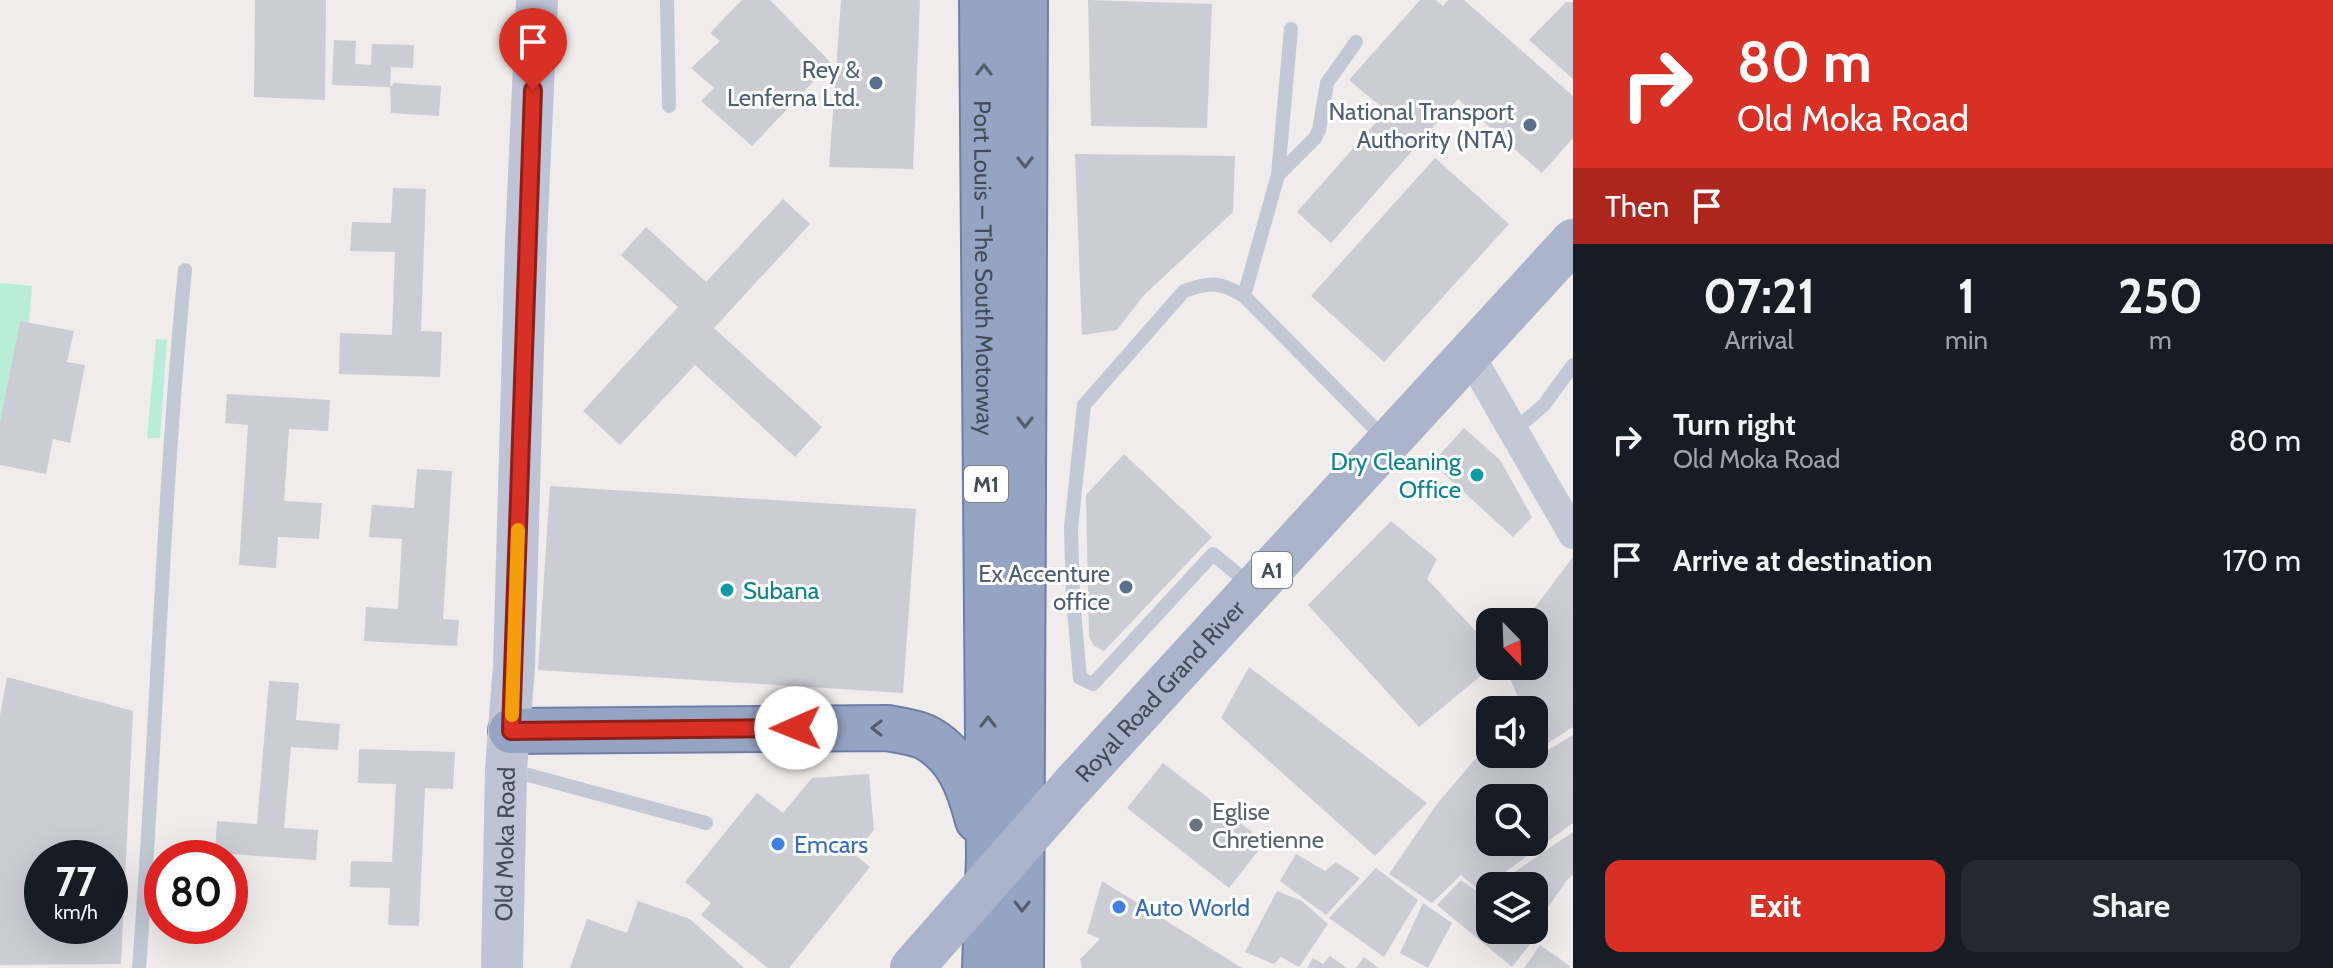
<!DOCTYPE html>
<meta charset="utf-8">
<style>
:root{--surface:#171b24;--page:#242831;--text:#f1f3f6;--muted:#9ea1a6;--accent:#d93025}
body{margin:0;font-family:Cabin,sans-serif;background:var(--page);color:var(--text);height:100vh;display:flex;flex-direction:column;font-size:30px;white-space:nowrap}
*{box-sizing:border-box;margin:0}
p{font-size:26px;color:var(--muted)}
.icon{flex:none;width:44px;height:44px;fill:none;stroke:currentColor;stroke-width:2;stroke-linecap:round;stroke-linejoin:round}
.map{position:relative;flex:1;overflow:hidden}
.details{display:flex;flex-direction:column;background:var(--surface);width:760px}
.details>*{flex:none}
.hud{background:#d93025;color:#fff;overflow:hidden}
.needle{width:52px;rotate:157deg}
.tools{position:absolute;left:1476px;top:608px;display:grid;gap:16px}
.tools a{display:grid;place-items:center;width:72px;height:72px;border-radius:16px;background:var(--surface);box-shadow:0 8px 32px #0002;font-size:40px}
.speed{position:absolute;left:24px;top:840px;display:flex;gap:16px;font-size:40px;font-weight:700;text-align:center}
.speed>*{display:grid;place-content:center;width:104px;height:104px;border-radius:50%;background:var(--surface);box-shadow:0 8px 32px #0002;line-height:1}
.speed small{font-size:20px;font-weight:400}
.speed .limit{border:12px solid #d22;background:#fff;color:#111}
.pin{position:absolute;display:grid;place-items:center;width:68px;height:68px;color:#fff;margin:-82px -34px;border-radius:50% 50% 50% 0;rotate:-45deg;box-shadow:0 0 8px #0007}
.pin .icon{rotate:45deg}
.me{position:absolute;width:88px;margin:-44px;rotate:269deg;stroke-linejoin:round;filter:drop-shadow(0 0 6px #0008)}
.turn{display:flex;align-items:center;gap:28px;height:168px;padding:0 32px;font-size:36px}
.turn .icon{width:104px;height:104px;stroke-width:2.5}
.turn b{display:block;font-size:56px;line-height:68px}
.then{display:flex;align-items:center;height:76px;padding:0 32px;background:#0003;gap:16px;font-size:30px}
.eta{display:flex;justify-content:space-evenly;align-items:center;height:136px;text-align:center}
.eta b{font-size:48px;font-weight:800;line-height:56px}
.action{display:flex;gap:16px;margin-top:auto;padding:16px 32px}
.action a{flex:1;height:92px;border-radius:16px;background:var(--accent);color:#fff;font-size:32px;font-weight:800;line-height:92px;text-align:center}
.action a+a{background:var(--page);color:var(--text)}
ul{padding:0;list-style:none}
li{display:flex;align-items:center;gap:24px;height:120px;padding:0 32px}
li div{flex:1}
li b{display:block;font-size:30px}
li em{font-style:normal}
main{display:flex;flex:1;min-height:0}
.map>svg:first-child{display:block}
.green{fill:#b8eed8}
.building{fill:#cbccd4;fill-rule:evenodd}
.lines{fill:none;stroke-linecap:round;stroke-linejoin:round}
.trunk-casing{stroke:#6e7ea7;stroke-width:48}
.service{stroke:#c2c8d4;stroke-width:14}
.minor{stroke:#c2c8d4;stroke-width:30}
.secondary{stroke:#bec4d5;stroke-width:42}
.primary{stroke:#abb4cb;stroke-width:44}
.trunk{stroke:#96a4c4;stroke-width:44}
.primary-bridge{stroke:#abb4cb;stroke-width:44}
.oneway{stroke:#545d6e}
.route-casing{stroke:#8d1f18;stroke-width:20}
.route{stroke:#d93025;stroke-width:14}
.slow{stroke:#f59e0b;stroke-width:14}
.service-dot{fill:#5c6f8a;stroke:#fff;stroke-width:3}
.culture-dot{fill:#0f9aa8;stroke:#fff;stroke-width:3}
.worship-dot{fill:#6b7280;stroke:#fff;stroke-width:3}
.shop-dot{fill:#3f7fe0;stroke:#fff;stroke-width:3}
.labels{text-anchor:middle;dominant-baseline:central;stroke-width:6;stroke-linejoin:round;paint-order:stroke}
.shield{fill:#fff;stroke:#7c818b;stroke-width:2}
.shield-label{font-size:22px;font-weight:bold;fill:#444b59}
.service-label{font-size:24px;fill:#4e5e75;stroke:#fff;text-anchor:end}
.street-label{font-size:24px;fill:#444b59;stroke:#fff}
.culture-label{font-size:24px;fill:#0d838f;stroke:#fff;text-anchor:end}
.worship-label{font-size:24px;fill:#5b616d;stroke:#fff;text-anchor:start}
.shop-label{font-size:24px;fill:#366cbe;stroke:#fff;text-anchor:start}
</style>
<main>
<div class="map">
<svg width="1573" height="968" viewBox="0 0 1573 968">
<rect width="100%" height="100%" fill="#efeceb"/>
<path class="green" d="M0,283L32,286L29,323L20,322L0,422Z
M156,339L167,340L160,438H147Z"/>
<path class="building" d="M255,0H326L325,100L254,97Z
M742,0H770L831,63L752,146L701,101L714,88L691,68L720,41L710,33Z
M841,0H920L913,169L829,167Z
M1088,0L1212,4L1207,128L1091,126Z
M1420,0H1436L1443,6L1448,0H1464L1573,96V138L1542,173L1458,99L1331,243L1297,212L1386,111L1349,80Z
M1566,2H1573V79L1529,40Z
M334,40L356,41L355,64L371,65L372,44L414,45L413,68L391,67L390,87L394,83L441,86L439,116L391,113L390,87L332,85Z
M1075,154L1235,156L1233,212L1144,295L1117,330L1082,335Z
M1435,158L1509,224L1384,362L1311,296Z
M393,188L426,189L421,331L442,332L440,377L339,374L340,333L392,335L395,252L350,251L352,222L391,223Z
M783,199L810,224L714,328L822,427L795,457L695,365L620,445L583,411L678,307L621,255L646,227L706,282Z
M20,321L74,331L67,362L85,365L70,443L53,439L46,474L0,465V422Z
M227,394L330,400L328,431L289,429L284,501L322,503L319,539L278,537L276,568L239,565L248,425L225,423Z
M1464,428L1500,460L1532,517L1513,537L1432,463Z
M1124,454L1212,537L1104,651L1094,646L1089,637L1086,495Z
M417,469L452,471L443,619L459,620L457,646L364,641L366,607L398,609L402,539L369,537L372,505L414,508Z
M550,486L916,509L903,693L538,670Z
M1391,521L1437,559L1427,579L1484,640L1489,669L1419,727L1308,605Z
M1573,557V727L1542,747L1534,730V710H1524L1504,666H1534V622H1524Z
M1249,667L1427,803L1375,856L1221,718Z
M7,677L133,711L121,964L0,965V715ZM42,858H110V926H42Z
M269,681L299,683L296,720L340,724L338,750L291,747L284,828L318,830L316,860L215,853L217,821L257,824Z
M1573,735V823L1479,891L1461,875L1432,903L1389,874L1437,804L1476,758L1490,750V754H1534V745L1539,755ZM1490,798H1534V842H1490Z
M359,749L455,752L453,789L425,788L419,926L388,925L390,888L350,887L351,861L392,862L396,784L358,783Z
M1163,763L1265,842L1229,888L1127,808Z
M869,774L874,830L854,854L870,867L789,968H768L701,915L711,903L685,882L757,793L783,813L812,778Z
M1573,832V875L1567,880L1539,920L1534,917V886H1494Z
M1296,854L1325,871L1336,862L1360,878L1326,915L1280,881Z
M1376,868L1418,900L1384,957L1329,918Z
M1461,880L1490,900V930H1535L1539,933L1512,967L1437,905Z
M1102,881L1242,968H1082L1080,959L1100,939L1087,933Z
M1277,891L1302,901L1328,924L1299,967L1281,957L1274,964L1245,952Z
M638,901L690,919L744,968H570L587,919L627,933Z
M1423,903L1452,923L1428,968L1400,953Z
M1540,945L1570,966L1569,968H1524Z
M1330,956L1347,968H1307L1313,958L1323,964Z
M1364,957L1379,968H1356Z"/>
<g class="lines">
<defs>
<g id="trunk">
<path id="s3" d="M982,0L989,857L985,968"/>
<path d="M511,731L887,728C899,730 914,732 925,737C958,754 969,786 978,820"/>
<path d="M1021,968L1025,0"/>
</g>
</defs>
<use href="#trunk" class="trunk-casing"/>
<path class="service" d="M667,0L669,106
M1278,175L1291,29
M1244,296L1278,175L1315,138L1319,130L1327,83L1356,42
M1513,431L1544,405L1573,365
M1252,586L1213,554L1093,684L1080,678L1073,599L1071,528L1084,405L1184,291C1211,281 1220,282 1244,296L1384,438
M510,770L706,823
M139,968C157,736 162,502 185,270"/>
<path class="minor" d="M1469,354L1573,534"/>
<path class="secondary" id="s1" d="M502,968L506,769L514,666L526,240L537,0"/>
<path class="primary" id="s2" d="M1073,785L1573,241"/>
<use href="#trunk" class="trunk"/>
<path class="primary-bridge" d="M912,968L1073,785"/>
</g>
<defs><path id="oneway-chevron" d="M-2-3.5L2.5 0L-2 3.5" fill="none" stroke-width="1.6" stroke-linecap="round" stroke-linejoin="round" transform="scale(2)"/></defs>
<g class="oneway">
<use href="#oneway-chevron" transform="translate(984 70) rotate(-90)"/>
<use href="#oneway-chevron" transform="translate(1025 162) rotate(90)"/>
<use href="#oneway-chevron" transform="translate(1025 422) rotate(90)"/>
<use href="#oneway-chevron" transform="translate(988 722) rotate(-90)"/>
<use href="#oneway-chevron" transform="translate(877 728) rotate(-179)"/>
<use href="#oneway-chevron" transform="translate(1022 906) rotate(91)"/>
</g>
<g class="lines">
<defs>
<path id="route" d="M533,90L511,731L796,728"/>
</defs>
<use href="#route" class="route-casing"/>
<use href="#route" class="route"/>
<path class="slow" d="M512,715L518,530"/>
</g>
<g class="service-dot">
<circle cx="876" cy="83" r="8"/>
<circle cx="1530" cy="125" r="8"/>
<circle cx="1126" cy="587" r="8"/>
</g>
<g class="culture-dot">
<circle cx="1477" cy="475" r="8"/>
<circle cx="727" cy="590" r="8"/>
</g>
<circle class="worship-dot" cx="1196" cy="825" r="8"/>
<g class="shop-dot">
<circle cx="778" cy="844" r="8"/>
<circle cx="1119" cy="907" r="8"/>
</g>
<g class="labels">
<g class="shield">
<rect x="964" y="466" width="44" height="36" rx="6"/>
<rect x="1252" y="552" width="40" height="36" rx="6"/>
</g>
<g class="shield-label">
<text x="986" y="484">M1</text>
<text x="1272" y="570">A1</text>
</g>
<g class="service-label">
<text x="860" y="69">Rey &amp;<tspan x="860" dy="28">Lenferna Ltd.</tspan></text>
<text x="1514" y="111">National Transport<tspan x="1514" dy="28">Authority (NTA)</tspan></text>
<text x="1110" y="573">Ex Accenture<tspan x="1110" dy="28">office</tspan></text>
</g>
<g class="street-label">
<text stroke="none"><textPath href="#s3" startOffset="268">Port Louis – The South Motorway</textPath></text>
<text stroke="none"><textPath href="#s2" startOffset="128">Royal Road Grand River</textPath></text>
<text stroke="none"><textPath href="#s1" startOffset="124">Old Moka Road</textPath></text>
</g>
<g class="culture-label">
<text x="1461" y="461">Dry Cleaning<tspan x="1461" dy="28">Office</tspan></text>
<text x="743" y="590" text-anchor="start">Subana</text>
</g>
<g class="worship-label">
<text x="1212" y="811">Eglise<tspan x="1212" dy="28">Chretienne</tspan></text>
</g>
<g class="shop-label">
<text x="794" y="844">Emcars</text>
<text x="1135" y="907">Auto World</text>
</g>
</g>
</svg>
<div class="tools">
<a><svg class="needle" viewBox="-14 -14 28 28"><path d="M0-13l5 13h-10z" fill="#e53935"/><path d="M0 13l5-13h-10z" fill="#9ea1a6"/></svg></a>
<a><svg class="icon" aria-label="sound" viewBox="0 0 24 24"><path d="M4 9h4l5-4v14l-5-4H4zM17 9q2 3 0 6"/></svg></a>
<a><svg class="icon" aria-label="search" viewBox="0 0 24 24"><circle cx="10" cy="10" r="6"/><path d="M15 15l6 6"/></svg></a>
<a><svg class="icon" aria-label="layers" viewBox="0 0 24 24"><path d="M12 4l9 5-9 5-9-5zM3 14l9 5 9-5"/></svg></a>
</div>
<div class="speed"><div>77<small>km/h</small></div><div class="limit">80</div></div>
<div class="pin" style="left:533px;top:90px;background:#d93025"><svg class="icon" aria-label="arrive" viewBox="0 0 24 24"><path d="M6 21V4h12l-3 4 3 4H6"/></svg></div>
<svg class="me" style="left:796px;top:728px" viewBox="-20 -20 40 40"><circle r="19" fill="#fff"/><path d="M0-13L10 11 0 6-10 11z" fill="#d93025"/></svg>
</div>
<section class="details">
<div class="hud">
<div class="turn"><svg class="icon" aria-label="right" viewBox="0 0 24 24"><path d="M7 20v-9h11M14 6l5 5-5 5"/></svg><div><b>80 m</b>Old Moka Road</div></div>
<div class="then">Then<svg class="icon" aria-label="arrive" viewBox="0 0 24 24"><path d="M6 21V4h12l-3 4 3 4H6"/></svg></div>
</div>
<div class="eta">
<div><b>07:21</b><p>Arrival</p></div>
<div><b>1</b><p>min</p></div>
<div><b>250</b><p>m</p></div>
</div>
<ul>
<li><svg class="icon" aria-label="right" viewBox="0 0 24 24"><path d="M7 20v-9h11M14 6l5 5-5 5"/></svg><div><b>Turn right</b><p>Old Moka Road</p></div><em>80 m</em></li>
<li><svg class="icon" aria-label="arrive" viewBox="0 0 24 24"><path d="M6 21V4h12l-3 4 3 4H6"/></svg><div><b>Arrive at destination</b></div><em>170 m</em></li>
</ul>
<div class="action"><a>Exit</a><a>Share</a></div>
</section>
</main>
